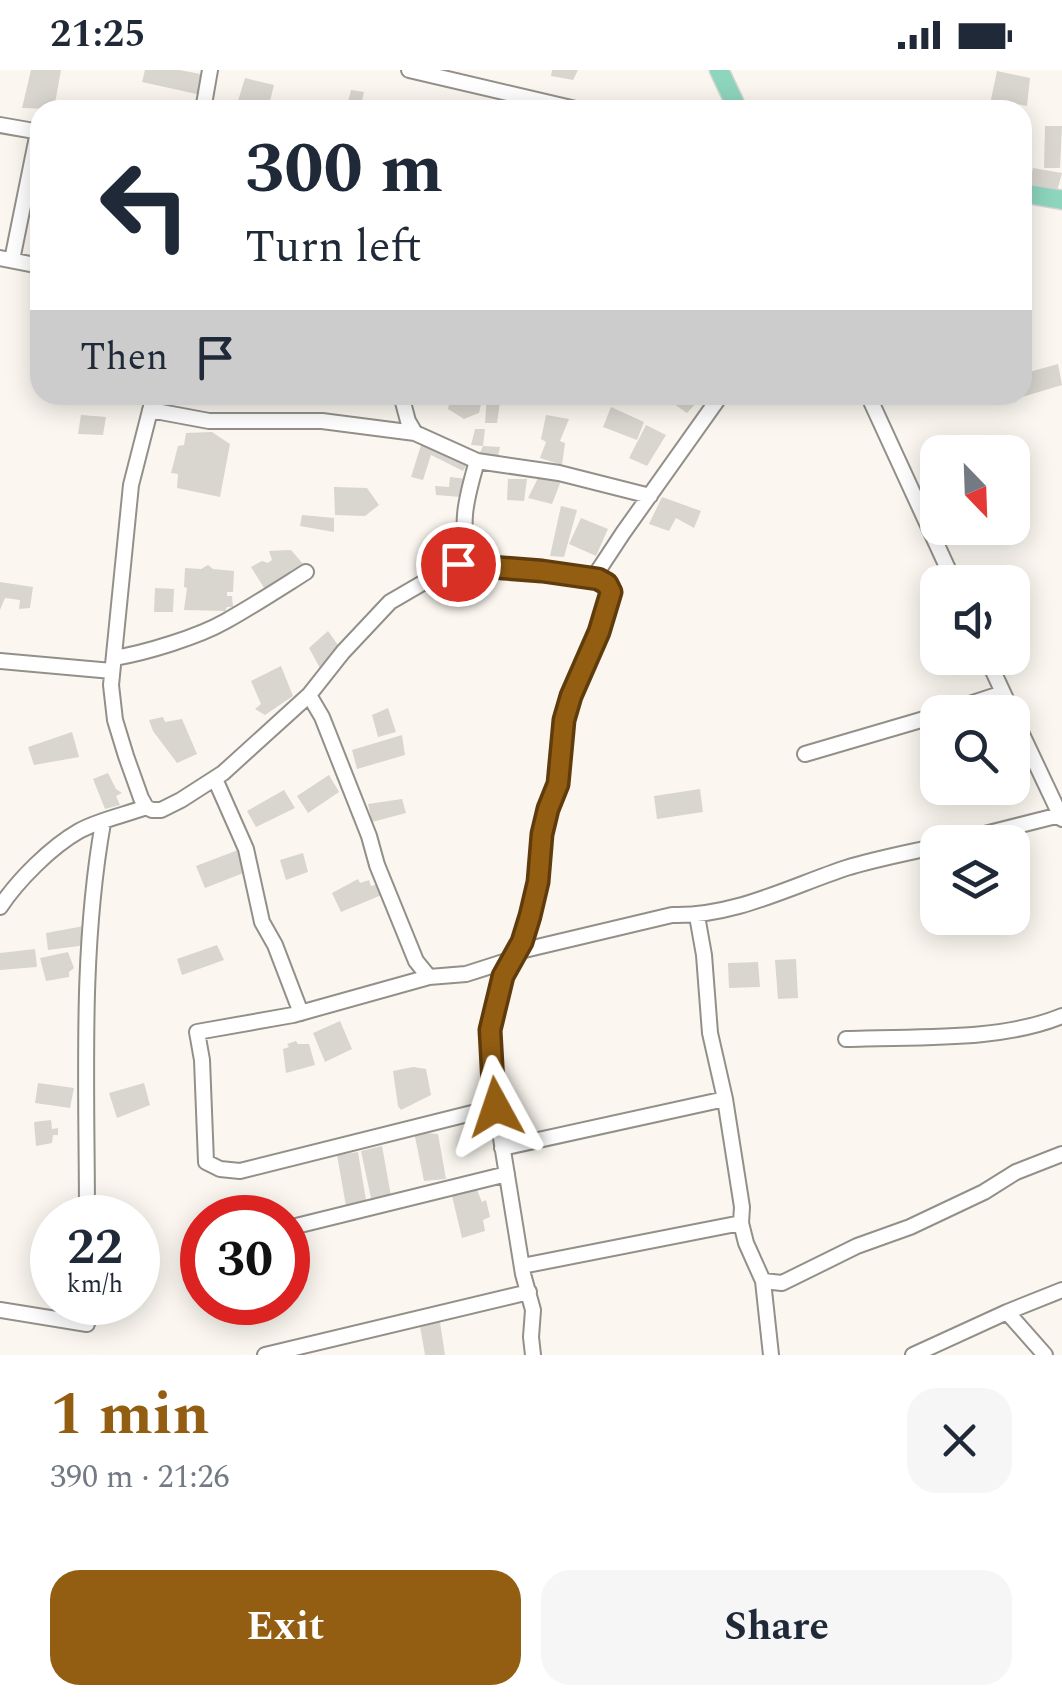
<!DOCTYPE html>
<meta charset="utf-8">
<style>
:root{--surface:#fff;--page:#f6f6f7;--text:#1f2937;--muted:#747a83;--accent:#935d12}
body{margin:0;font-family:Spectral,serif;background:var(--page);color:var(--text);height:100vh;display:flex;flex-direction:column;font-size:38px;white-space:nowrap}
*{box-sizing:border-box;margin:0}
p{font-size:32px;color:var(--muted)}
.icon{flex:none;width:55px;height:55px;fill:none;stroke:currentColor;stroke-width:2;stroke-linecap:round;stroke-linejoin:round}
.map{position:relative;height:1285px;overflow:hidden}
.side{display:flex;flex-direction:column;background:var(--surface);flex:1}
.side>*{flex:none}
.guide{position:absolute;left:30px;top:30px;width:1002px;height:305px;border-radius:30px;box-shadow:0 5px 25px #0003;background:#fff;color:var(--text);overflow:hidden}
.needle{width:65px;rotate:157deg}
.fabs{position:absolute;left:920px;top:365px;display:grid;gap:20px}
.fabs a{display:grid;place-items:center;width:110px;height:110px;border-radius:20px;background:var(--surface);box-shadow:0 5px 25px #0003;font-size:50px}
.speed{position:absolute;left:30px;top:1125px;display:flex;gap:20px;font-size:50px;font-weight:700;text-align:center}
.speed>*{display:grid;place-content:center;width:130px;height:130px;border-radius:50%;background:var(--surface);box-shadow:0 5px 25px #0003;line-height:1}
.speed small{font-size:25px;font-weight:400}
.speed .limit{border:15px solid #d22;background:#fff;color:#111}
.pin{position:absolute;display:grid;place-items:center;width:85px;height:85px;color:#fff;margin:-42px;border:5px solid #fff;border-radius:50%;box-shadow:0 2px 10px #0007}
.me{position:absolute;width:110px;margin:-55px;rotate:355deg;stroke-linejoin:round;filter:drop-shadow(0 0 8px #0008)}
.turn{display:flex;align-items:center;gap:35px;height:210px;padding:0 50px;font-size:45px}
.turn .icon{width:130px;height:130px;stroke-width:2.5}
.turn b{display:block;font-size:70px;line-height:85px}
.then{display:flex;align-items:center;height:95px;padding:0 50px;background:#0003;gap:20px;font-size:38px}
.round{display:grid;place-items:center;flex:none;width:105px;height:105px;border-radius:30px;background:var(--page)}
.overview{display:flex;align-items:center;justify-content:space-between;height:170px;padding:0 50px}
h1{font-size:60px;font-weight:700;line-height:75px;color:var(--accent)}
.cta{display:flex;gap:20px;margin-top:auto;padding:20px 50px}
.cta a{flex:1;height:115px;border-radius:30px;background:var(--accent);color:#fff;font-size:40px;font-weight:700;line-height:115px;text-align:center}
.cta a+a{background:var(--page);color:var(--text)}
.status{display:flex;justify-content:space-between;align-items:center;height:70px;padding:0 50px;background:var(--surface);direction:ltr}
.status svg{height:28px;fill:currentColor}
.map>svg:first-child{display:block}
.building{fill:#d9d5cf}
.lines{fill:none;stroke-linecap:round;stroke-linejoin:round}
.minor-casing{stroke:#93908a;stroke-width:18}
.major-casing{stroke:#d4d4d3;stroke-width:21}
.minor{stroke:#fff;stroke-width:14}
.major{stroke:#8dd5bc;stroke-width:18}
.route-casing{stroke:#603c0c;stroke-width:25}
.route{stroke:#935d12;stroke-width:18}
</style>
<div class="status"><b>21:25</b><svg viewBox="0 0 49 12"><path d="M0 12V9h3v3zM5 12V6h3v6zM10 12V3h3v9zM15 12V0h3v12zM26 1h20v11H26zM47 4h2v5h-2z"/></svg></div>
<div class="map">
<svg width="1062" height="1285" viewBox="0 0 1062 1285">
<rect width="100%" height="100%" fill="#fbf7f0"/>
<path class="building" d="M31,0H61L54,39L22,38Z
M145,0H179L206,5L201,25L142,12Z
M552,0H578L573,10L551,6Z
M997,1L1030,8L1027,36L1017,34L1016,40H1000V34H990Z
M245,8L274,15L268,39L238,31Z
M351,20L364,22L360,40H346Z
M1045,56H1062L1060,98H1044Z
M1033,98L1062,103L1057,121L1030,114Z
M1058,294L1062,315L1022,327V304Z
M213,325H233L232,334L213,332Z
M451,325H483L479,343L464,349L448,339Z
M487,325H501L497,353H485Z
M614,325H638L633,334Z
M683,325H689L697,332L687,343L674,334Z
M611,337L644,352L637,370L603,357Z
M81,345L106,347L103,365L78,364Z
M546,345L569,349L560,371L565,373L562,395L540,388L546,372L541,369Z
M646,355L666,365L647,396L629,388Z
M475,359H485L483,376L471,375Z
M212,362L230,374L220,427L177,418L178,404L171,403L178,376L184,375L186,363Z
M422,372L468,393L463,401L431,385L423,410L411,407Z
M483,376L500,377L498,387L479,385Z
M539,406L561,411L552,434L528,428Z
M450,407L467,409L461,427L436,425L435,416L449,417Z
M508,409H527L524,431L507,430Z
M334,417L367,418L379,435L365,446L335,445Z
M662,427L701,441L694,458L676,448L669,461L649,454Z
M561,436L577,440L564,487L550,486Z
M302,445L334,448V462L300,456Z
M581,448L608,459L596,486L569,474Z
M291,480L304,495L266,521L251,497L262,491L268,493L272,490L269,481Z
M208,495L213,499L234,501L233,522H227V526H232L233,537H227L225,541L184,540L187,518L184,517L185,498L201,499Z
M0,512L33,517L30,538L19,539L20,530L5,528L0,540Z
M155,518L174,519L173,542H154Z
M328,561L340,578L320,598L309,578Z
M281,596L293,626L265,645L255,639L261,634L251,611Z
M388,638L396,662L378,667L372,645Z
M163,647L165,652L182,649L197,684L177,693L153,661L149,650Z
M72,662L79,687L34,695L28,677Z
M402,665L405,685L357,699L352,680Z
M108,703L116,719L122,723L116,726L120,735L105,739L93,709Z
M329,705L339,722L308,743L297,726Z
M700,719L703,742L657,749L654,726Z
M284,720L295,738L256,757L247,741Z
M402,729L406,743L372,752L368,734Z
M238,780L246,802L205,818L196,796Z
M303,783L308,802L286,810L280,790Z
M358,809L360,813L369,810L371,816L380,814L384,824L341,842L332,823Z
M84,856L87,875L48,880L46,863Z
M217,875L224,890L182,905L177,889Z
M35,879L37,897L0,900V883Z
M68,882L74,898L69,902V907L46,911L40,888Z
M796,889L798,928L778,929L775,890Z
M758,892L760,917L729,918L728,893Z
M340,951L352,979L325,992L313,963Z
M296,971L298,974H309L315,995L286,1003L283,979L289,977L287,974Z
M413,997L426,999L431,1025L401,1040L398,1036L393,1001Z
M38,1013L74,1018L70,1038L35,1033Z
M144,1013L150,1035L117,1048L109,1023Z
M51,1050L52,1059L58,1058V1065H53L52,1073L36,1076L34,1052Z
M414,1062L438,1064L446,1109L424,1111Z
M382,1076L391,1126L371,1128L361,1081Z
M358,1082L366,1130L346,1136L337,1085Z
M477,1120L482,1132L486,1130L490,1147L483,1150L485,1161L462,1168L452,1126Z
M440,1252L445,1285H425L420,1256Z"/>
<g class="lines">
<defs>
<path id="minor" d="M409,0L580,40
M203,40L210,0
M0,55L40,62
M0,188L40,196
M12,190L38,62
M154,325L131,415L111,615L115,650L126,686L141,728L146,737L152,740H161L181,730L223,703L309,625L343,582L390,532L445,500L458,494L473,493L490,497L542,501L598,509
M401,325L408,351L415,363L477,391
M868,325L954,512
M150,340L209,351H322L415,363
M473,493C457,458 467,426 477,391L559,403L650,426
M114,588C145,583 198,567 226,551C253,536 279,519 306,502
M987,588L1012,642
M0,591L112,601
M309,625L322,647L369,766L377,795L416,891L429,907
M945,642L1003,623
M1012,643L1062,749
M805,684L938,645
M215,709L246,779L262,852L275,875L301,943
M953,772L1060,745
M0,837C18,810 51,777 79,761C99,750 125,745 146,737
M697,846L704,885L710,963L725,1029L742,1137L741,1153L746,1173L763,1211L771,1285
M516,882L672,845C733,847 789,817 846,798C875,789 907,783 938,776
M846,969C914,966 999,972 1062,946
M496,1037L240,1101L220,1099L206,1092L202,990L197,962L293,945L429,907L466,904L513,889
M502,1078L725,1029
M87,1148C87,1016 80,882 103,753
M288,1158L507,1104
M522,1196L741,1153
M763,1211L782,1213L857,1176L910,1157L984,1122L1016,1102L1062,1084
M0,1240L87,1254V1232
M1007,1242L1045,1285
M265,1285L529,1222
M533,1285L531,1267L533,1240L523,1204L500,1062L493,1014L490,959L503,906L522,872L530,846L538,812L541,764L548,739L558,714L564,651L571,627L599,562L611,521C607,514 599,511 596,504L623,463L721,325
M913,1285L1007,1242L1062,1220"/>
<path id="major" d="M719,0L738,40
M1022,123L1062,130"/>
</defs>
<use href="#minor" class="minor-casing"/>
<use href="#major" class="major-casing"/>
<use href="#minor" class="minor"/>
<use href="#major" class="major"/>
</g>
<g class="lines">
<defs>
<path id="route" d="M458,494L473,493L490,497L542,501L598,509L607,514L611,522L599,562L571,626L564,650L558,714L548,739L542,764L538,812L530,846L522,872L503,906L490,960L493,1014L496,1037"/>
</defs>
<use href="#route" class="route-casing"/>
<use href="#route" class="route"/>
</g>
</svg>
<div class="fabs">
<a><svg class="needle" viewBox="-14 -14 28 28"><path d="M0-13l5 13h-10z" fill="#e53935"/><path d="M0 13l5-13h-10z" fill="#747a83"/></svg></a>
<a><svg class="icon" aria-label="sound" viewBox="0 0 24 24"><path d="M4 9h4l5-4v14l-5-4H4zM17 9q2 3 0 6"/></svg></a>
<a><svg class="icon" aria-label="search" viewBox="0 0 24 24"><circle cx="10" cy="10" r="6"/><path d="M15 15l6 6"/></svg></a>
<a><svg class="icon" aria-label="layers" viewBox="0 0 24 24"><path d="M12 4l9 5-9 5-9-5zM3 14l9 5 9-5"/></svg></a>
</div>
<div class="speed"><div>22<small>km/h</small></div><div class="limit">30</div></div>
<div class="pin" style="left:458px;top:494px;background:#d93025"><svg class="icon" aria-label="arrive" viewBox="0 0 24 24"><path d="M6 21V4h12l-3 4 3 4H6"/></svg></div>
<svg class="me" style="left:496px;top:1037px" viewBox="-20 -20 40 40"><path d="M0-17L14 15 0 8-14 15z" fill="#935d12" stroke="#fff" stroke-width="4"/></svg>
<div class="guide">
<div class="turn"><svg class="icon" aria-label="left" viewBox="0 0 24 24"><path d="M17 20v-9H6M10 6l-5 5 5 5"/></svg><div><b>300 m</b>Turn left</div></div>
<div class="then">Then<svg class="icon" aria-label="arrive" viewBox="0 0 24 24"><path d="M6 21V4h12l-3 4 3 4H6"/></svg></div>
</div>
</div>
<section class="side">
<div class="overview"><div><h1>1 min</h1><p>390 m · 21:26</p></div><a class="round"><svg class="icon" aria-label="close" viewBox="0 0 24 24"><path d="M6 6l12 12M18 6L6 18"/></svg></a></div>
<div class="cta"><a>Exit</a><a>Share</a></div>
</section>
